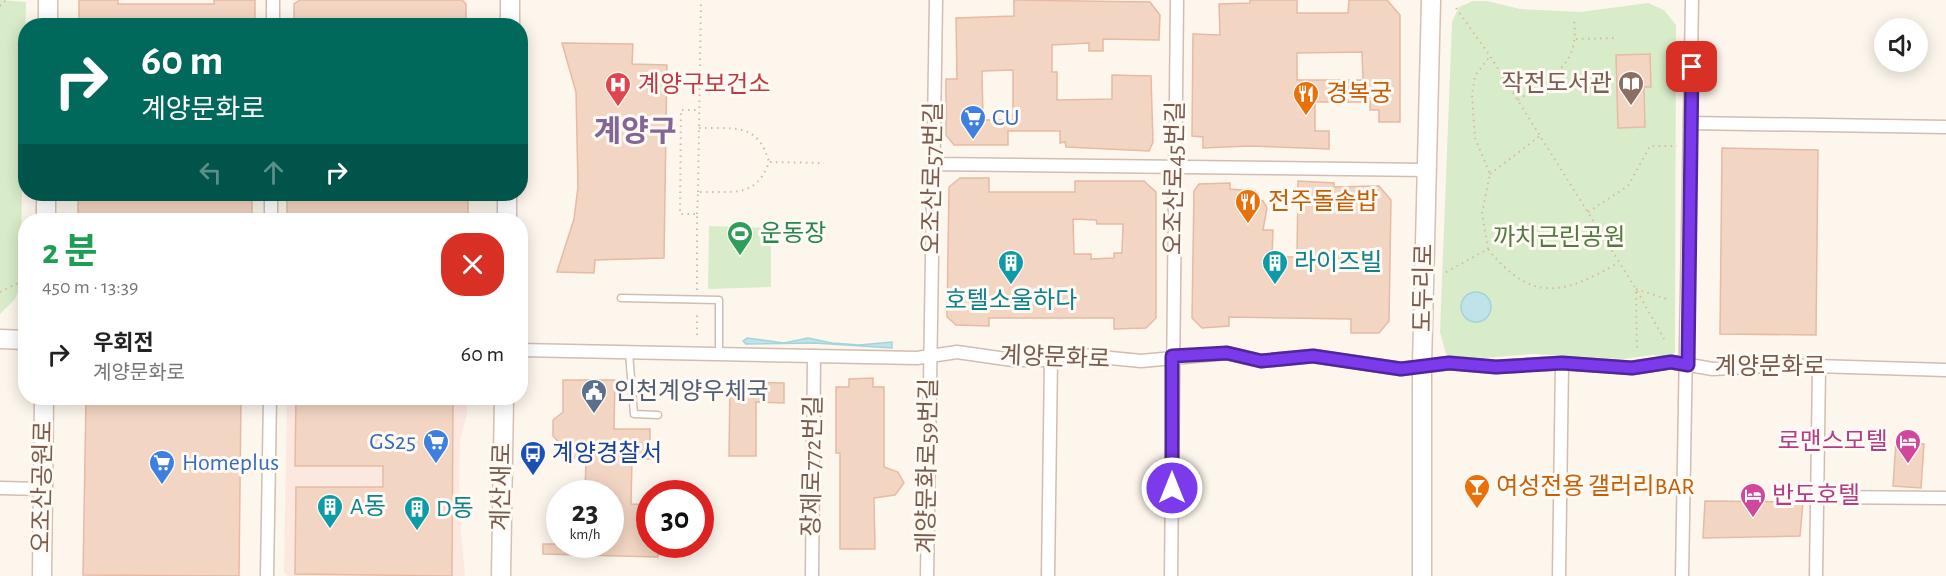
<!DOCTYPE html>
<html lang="ko">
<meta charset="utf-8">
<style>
:root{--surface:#fff;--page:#f2f2f2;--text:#222;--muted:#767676}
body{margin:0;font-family:"Alegreya Sans","Noto Sans KR",sans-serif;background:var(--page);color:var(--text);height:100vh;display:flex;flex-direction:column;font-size:22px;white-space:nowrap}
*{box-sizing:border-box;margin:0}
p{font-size:20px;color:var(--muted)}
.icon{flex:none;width:33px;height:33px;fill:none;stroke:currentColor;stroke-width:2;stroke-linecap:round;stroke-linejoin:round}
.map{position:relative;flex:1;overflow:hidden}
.side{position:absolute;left:18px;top:213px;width:510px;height:192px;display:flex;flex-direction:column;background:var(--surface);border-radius:24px;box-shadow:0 3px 15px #0003}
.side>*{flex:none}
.banner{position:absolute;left:18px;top:18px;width:510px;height:183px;border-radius:24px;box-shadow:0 3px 15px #0003;background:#00695c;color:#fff;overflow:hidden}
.fabs{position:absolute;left:1874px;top:18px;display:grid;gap:12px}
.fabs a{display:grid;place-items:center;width:54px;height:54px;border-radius:50%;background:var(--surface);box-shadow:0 3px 15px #0003;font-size:30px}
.speed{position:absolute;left:546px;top:480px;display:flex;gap:12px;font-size:30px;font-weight:700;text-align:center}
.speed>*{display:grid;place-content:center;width:78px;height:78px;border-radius:50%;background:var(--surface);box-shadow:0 3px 15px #0003;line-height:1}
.speed small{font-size:15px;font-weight:400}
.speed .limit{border:9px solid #d22;background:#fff;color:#111}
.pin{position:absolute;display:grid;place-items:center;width:51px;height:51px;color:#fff;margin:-26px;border-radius:12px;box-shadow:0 3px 9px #0006}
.me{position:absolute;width:66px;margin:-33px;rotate:0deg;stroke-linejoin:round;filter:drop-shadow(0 0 4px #0008)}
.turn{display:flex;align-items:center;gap:21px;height:126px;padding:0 24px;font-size:27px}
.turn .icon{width:78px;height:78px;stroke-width:2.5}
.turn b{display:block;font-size:42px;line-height:51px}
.lanes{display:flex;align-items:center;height:57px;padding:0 24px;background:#0003;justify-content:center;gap:30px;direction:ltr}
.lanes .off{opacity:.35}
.round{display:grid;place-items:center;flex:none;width:63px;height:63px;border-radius:24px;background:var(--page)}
.head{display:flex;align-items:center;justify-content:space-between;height:102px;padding:0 24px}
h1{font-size:36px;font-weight:700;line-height:45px;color:#1e9e55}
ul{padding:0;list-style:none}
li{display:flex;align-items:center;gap:18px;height:78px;padding:0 24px}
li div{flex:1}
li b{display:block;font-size:22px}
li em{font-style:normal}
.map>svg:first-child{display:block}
.commercial{fill:#fde8e0}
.green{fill:#d8ecc9}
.water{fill:#bfe3e8;stroke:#a5d3da;stroke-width:1.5}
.building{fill:#f3d5c3;stroke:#e6bba3;stroke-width:1.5;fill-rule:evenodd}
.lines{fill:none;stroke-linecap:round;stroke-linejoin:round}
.lane-casing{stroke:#d1beb0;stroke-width:9}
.street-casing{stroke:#d1beb0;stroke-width:15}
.secondary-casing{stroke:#d6c0b0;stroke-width:21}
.path{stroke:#d9b8a5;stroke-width:2;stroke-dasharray:1.5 4.5;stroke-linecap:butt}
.lane{stroke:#fff;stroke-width:6}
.street{stroke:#fff;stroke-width:12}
.secondary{stroke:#fff;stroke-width:18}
.route-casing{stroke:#51269a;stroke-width:15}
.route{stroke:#7c3aed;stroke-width:10}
.labels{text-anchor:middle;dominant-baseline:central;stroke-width:6;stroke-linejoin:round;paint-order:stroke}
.education-label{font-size:24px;fill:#785e54;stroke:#fffaf3;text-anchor:end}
.health-label{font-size:24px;fill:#be3a42;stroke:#fffaf3;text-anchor:start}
.food-label{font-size:24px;fill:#c56008;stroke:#fffaf3;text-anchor:start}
.shop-label{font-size:24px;fill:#366cbe;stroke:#fffaf3;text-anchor:start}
.street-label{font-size:24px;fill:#7a5c4d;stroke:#fffaf3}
.leisure-label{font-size:24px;fill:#27864d;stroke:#fffaf3;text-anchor:start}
.park-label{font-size:24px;fill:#537a41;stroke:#fffaf3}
.culture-label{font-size:24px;fill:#0d838f;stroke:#fffaf3;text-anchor:start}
.service-label{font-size:24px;fill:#4e5e75;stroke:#fffaf3;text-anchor:start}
.hotel-label{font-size:24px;fill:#b23c85;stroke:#fffaf3;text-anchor:end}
.transit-label{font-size:24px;fill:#164399;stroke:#fffaf3;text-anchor:start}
.district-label{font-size:30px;font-weight:bold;fill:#846695;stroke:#fffaf3}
</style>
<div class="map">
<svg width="1946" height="576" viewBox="0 0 1946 576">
<rect width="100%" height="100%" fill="#fdf6ec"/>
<path class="commercial" d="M287,398H467V414L460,440L459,510L465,576H288L284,572Z"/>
<path class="green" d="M0,0L26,2L20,286L15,299L0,314Z
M1473,1H1487L1520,9L1580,12L1648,3L1664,10L1676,25L1675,352L1670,357L1653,355L1623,359L1533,354L1461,360L1446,354L1440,332L1452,22L1459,7Z
M709,226L771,228V287L708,289Z"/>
<path class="water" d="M1461 307a15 15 0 1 1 30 0a15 15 0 1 1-30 0Z
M747,338L784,343L808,338L832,343L859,345L892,342V348L815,343L746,344L743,341Z"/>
<path class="building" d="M79,0H118V4H214V0H255V26H79Z
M300,0H462L466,4V26H294V4Z
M1014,0L1150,2L1160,15L1159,40L1103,39V51H1089V43L1052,45V72H1057V100L1112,99V75L1151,76L1153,142L1149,151L1066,147L1065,142L1060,143V131H1008V145H954L946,135V79H957L956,18L1014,16ZM1013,70V120H983L982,71Z
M1250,0H1297V13H1348L1349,0H1387L1400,15V122H1379V110H1370V102H1315V131H1329V149L1249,146L1203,148V137L1192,136L1193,34L1220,35L1219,4L1250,3ZM1362,52L1363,80H1297V53Z
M562,43L633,44L632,64L667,65L664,258L595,260L594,273L557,272L574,219L578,187L576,92Z
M1650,54L1651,87H1644L1645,127L1618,128L1616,55Z
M1722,148L1818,150L1816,335L1720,334Z
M960,178H989V192H1075V181H1144L1156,192V318L1146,328L1114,329V318H989V326L956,325L947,317L949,187ZM1073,219L1096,220L1097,224H1123L1122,253H1114V258L1091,259V254H1074Z
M1298,181L1334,183V187L1379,186L1391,200L1389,321L1379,333H1351V319L1229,317V326L1202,328L1192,318L1194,191L1199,184L1230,183V189L1255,191V199L1263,201L1267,208L1263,230H1273L1272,257H1297Z
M78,194H252V220H215V218L78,220Z
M287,194H468V220H287Z
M873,378V387H884V467L898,472L904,483L895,495L874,498L875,549H840V453H836V387H849V379Z
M563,380H615L614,429H650V459H632L631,504L650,505V544H658V557L543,554V544H610V494H585L586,458L562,457L563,447L553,436V420L563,412Z
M730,382L784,383V403L756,402V456H729Z
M86,398H241L239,576L83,575Z
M296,398H453L452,576L295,574L296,487H383V466H295Z
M1896,442L1924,444L1921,488L1893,486Z
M1705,501L1803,502L1800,536L1703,538Z"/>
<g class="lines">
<defs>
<path id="lane" d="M621,298L719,300V354
M629,353L634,414L658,415"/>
<path id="street" d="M273,26V0
M1691,123L1946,127
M933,164L1427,170
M271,220V194
M520,350L917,358L957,352L1013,360H1043L1070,354L1141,361L1227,353L1261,361L1313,356L1401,369L1449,363L1496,367L1562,363L1632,368L1671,362L1713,369L1783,365L1946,370
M0,488L43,489
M1818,497L1946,498
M267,576L270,398
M812,576L814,356
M927,576L936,0
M1048,576L1051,358
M1171,576L1177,0
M1559,576L1562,363
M1682,576L1692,0
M1816,576L1819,367"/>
<path id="secondary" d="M48,26V0
M510,26V0
M46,220V194
M507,220V194
M0,339L26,340
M42,576L44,398
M501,576L504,398
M1422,576V365L1431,0"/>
</defs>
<use href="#lane" class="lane-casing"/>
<use href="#street" class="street-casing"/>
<use href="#secondary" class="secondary-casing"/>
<path class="path" d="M0,6L6,0
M1456,8L1490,56L1636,289L1664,339
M1576,39L1618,38
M1518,100C1552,75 1580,67 1574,19
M699,128C734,129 758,122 769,162
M1490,174L1540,136
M698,192L701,0
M1588,212L1628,186L1650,146H1677
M697,214L698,192C732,191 756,199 769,162L824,163
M1488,249L1482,213L1490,174L1475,138L1472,95L1475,76L1490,56
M1446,272L1488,249C1532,304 1564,294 1618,263
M1636,289L1670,300
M697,290V214H680L681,110H699
M0,292L26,279
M1636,292L1637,351
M697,335V311"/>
<use href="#lane" class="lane"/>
<use href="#street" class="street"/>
<use href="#secondary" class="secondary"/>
</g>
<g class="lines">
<defs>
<path id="route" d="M1172,488V356L1227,353L1261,361L1313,356L1401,369L1449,363L1496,367L1562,363L1632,368L1671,362L1688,365L1692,67"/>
</defs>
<use href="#route" class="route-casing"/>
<use href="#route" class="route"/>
</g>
<defs>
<symbol id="library-pin" viewBox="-11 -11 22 30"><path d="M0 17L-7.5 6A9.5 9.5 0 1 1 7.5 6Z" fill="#8d6e63" stroke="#fffaf3"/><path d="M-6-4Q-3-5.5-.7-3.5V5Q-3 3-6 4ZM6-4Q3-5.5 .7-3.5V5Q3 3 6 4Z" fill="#fff"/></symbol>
<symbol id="hospital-pin" viewBox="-11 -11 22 30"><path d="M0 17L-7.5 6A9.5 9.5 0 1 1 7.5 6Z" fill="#e0444e" stroke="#fffaf3"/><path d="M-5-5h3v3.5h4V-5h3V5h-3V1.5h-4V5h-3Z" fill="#fff"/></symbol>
<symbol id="restaurant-pin" viewBox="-11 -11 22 30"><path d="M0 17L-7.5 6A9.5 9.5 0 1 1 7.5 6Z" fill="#e8710a" stroke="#fffaf3"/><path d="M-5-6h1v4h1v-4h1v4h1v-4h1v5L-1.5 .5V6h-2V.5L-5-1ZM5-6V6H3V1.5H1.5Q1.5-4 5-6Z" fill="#fff"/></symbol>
<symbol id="supermarket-pin" viewBox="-11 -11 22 30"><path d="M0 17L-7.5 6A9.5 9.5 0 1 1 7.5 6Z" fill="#3f7fe0" stroke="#fffaf3"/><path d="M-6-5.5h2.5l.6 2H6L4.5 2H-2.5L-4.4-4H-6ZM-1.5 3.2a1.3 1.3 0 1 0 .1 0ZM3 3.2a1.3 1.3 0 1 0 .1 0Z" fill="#fff"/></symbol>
<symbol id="stadium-pin" viewBox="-11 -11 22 30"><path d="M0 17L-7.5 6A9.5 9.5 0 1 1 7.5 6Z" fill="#2e9e5b" stroke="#fffaf3"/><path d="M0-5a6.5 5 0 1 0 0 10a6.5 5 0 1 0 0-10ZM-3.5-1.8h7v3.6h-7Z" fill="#fff"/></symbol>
<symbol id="building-pin" viewBox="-11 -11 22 30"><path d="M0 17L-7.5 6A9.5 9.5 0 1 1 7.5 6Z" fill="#0f9aa8" stroke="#fffaf3"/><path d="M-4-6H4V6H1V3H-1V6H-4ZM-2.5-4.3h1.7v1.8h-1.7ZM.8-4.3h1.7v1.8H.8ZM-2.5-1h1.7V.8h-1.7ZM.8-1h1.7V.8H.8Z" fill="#fff"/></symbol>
<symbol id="civic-pin" viewBox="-11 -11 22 30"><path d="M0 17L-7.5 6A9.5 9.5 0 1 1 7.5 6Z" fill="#5c6f8a" stroke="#fffaf3"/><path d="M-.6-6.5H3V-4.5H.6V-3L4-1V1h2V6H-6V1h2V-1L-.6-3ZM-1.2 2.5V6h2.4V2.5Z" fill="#fff"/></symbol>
<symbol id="hotel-pin" viewBox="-11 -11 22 30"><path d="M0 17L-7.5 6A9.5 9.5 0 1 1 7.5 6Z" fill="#d1479c" stroke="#fffaf3"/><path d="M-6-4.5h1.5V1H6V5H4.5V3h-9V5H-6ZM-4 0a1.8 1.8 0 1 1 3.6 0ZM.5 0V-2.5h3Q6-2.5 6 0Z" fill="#fff"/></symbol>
<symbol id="bus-pin" viewBox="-11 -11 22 30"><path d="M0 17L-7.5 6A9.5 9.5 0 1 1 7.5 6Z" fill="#1a4fb4" stroke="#fffaf3"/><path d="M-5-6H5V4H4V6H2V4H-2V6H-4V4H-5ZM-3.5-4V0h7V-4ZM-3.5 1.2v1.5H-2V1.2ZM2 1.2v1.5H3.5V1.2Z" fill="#fff"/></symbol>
<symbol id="bar-pin" viewBox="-11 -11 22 30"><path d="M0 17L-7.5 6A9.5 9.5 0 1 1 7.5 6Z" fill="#e8710a" stroke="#fffaf3"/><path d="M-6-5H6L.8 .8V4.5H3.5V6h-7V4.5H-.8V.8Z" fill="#fff"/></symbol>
</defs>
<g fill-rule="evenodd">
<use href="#library-pin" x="1616" y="69" width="30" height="40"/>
<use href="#hospital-pin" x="603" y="70" width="30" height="40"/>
<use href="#restaurant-pin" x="1291" y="79" width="30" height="40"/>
<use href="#supermarket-pin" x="958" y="103" width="30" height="40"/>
<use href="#restaurant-pin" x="1233" y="187" width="30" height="40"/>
<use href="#stadium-pin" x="725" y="219" width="30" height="40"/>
<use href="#building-pin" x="996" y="248" width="30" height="40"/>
<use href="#building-pin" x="1260" y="248" width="30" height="40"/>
<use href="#civic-pin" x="579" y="377" width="30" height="40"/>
<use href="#supermarket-pin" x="421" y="427" width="30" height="40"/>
<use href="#hotel-pin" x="1893" y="427" width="30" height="40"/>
<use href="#bus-pin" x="518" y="439" width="30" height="40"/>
<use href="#supermarket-pin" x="147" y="448" width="30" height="40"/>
<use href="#bar-pin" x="1462" y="472" width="30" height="40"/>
<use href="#hotel-pin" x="1738" y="481" width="30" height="40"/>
<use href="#building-pin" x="315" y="492" width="30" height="40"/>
<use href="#building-pin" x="402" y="494" width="30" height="40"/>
</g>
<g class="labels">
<g class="education-label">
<text x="1612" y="84">작전도서관</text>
</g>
<g class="health-label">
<text x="638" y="85">계양구보건소</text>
</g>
<g class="food-label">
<text x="1326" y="94">경복궁</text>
<text x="1268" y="202">전주돌솥밥</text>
<text x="1496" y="487">여성전용 갤러리BAR</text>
</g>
<g class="shop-label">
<text x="992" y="118">CU</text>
<text x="416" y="442" text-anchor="end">GS25</text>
<text x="182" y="463">Homeplus</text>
</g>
<g class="street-label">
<text transform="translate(933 178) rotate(-89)">오조산로57번길</text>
<text transform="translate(1175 178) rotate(-89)">오조산로45번길</text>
<text transform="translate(1424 288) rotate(-89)">도두리로</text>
<text transform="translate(1055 358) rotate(2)">계양문화로</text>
<text x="1770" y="367">계양문화로</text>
<text transform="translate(813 466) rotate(-89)">장제로772번길</text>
<text transform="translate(928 466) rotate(-89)">계양문화로59번길</text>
<text transform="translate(43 487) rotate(-89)">오조산공원로</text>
<text transform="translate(502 487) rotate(-89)">계산새로</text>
</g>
<g class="leisure-label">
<text x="760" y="234">운동장</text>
</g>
<g class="park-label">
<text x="1559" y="238">까치근린공원</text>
</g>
<g class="culture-label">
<text x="1294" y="263">라이즈빌</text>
<text x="1011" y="301" text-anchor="middle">호텔소울하다</text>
<text x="350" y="507">A동</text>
<text x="436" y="509">D동</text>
</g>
<g class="service-label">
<text x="614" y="392">인천계양우체국</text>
</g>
<g class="hotel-label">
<text x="1888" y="442">로맨스모텔</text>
<text x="1772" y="496" text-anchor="start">반도호텔</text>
</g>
<g class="transit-label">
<text x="552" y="454">계양경찰서</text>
</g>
<g class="district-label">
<text x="635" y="132">계양구</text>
</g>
</g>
</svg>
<div class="fabs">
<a><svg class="icon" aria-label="sound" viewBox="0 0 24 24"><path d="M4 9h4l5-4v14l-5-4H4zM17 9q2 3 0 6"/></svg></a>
</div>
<div class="speed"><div>23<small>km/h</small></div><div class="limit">30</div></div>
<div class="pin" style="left:1692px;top:67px;background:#d93025"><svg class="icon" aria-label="arrive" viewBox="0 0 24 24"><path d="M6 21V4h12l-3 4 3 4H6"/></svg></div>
<svg class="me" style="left:1172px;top:488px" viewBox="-20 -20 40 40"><circle r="17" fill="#7c3aed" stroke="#fff" stroke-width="3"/><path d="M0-11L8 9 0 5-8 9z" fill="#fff"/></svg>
<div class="banner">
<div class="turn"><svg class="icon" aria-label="right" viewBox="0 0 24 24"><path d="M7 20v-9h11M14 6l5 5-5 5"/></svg><div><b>60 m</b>계양문화로</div></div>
<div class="lanes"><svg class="icon off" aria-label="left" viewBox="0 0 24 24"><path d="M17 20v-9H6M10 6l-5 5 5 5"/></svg><svg class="icon off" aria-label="ahead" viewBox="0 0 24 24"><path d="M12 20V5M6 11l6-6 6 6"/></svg><svg class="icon" aria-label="right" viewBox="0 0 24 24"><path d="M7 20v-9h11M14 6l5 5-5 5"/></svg></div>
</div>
<section class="side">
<div class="head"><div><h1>2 분</h1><p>450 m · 13:39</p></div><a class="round" style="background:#d93025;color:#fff"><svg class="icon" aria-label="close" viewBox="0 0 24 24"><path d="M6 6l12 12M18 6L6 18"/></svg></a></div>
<ul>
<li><svg class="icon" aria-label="right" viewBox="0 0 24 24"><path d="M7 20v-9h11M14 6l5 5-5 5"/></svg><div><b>우회전</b><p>계양문화로</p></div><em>60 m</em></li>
</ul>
</section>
</div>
